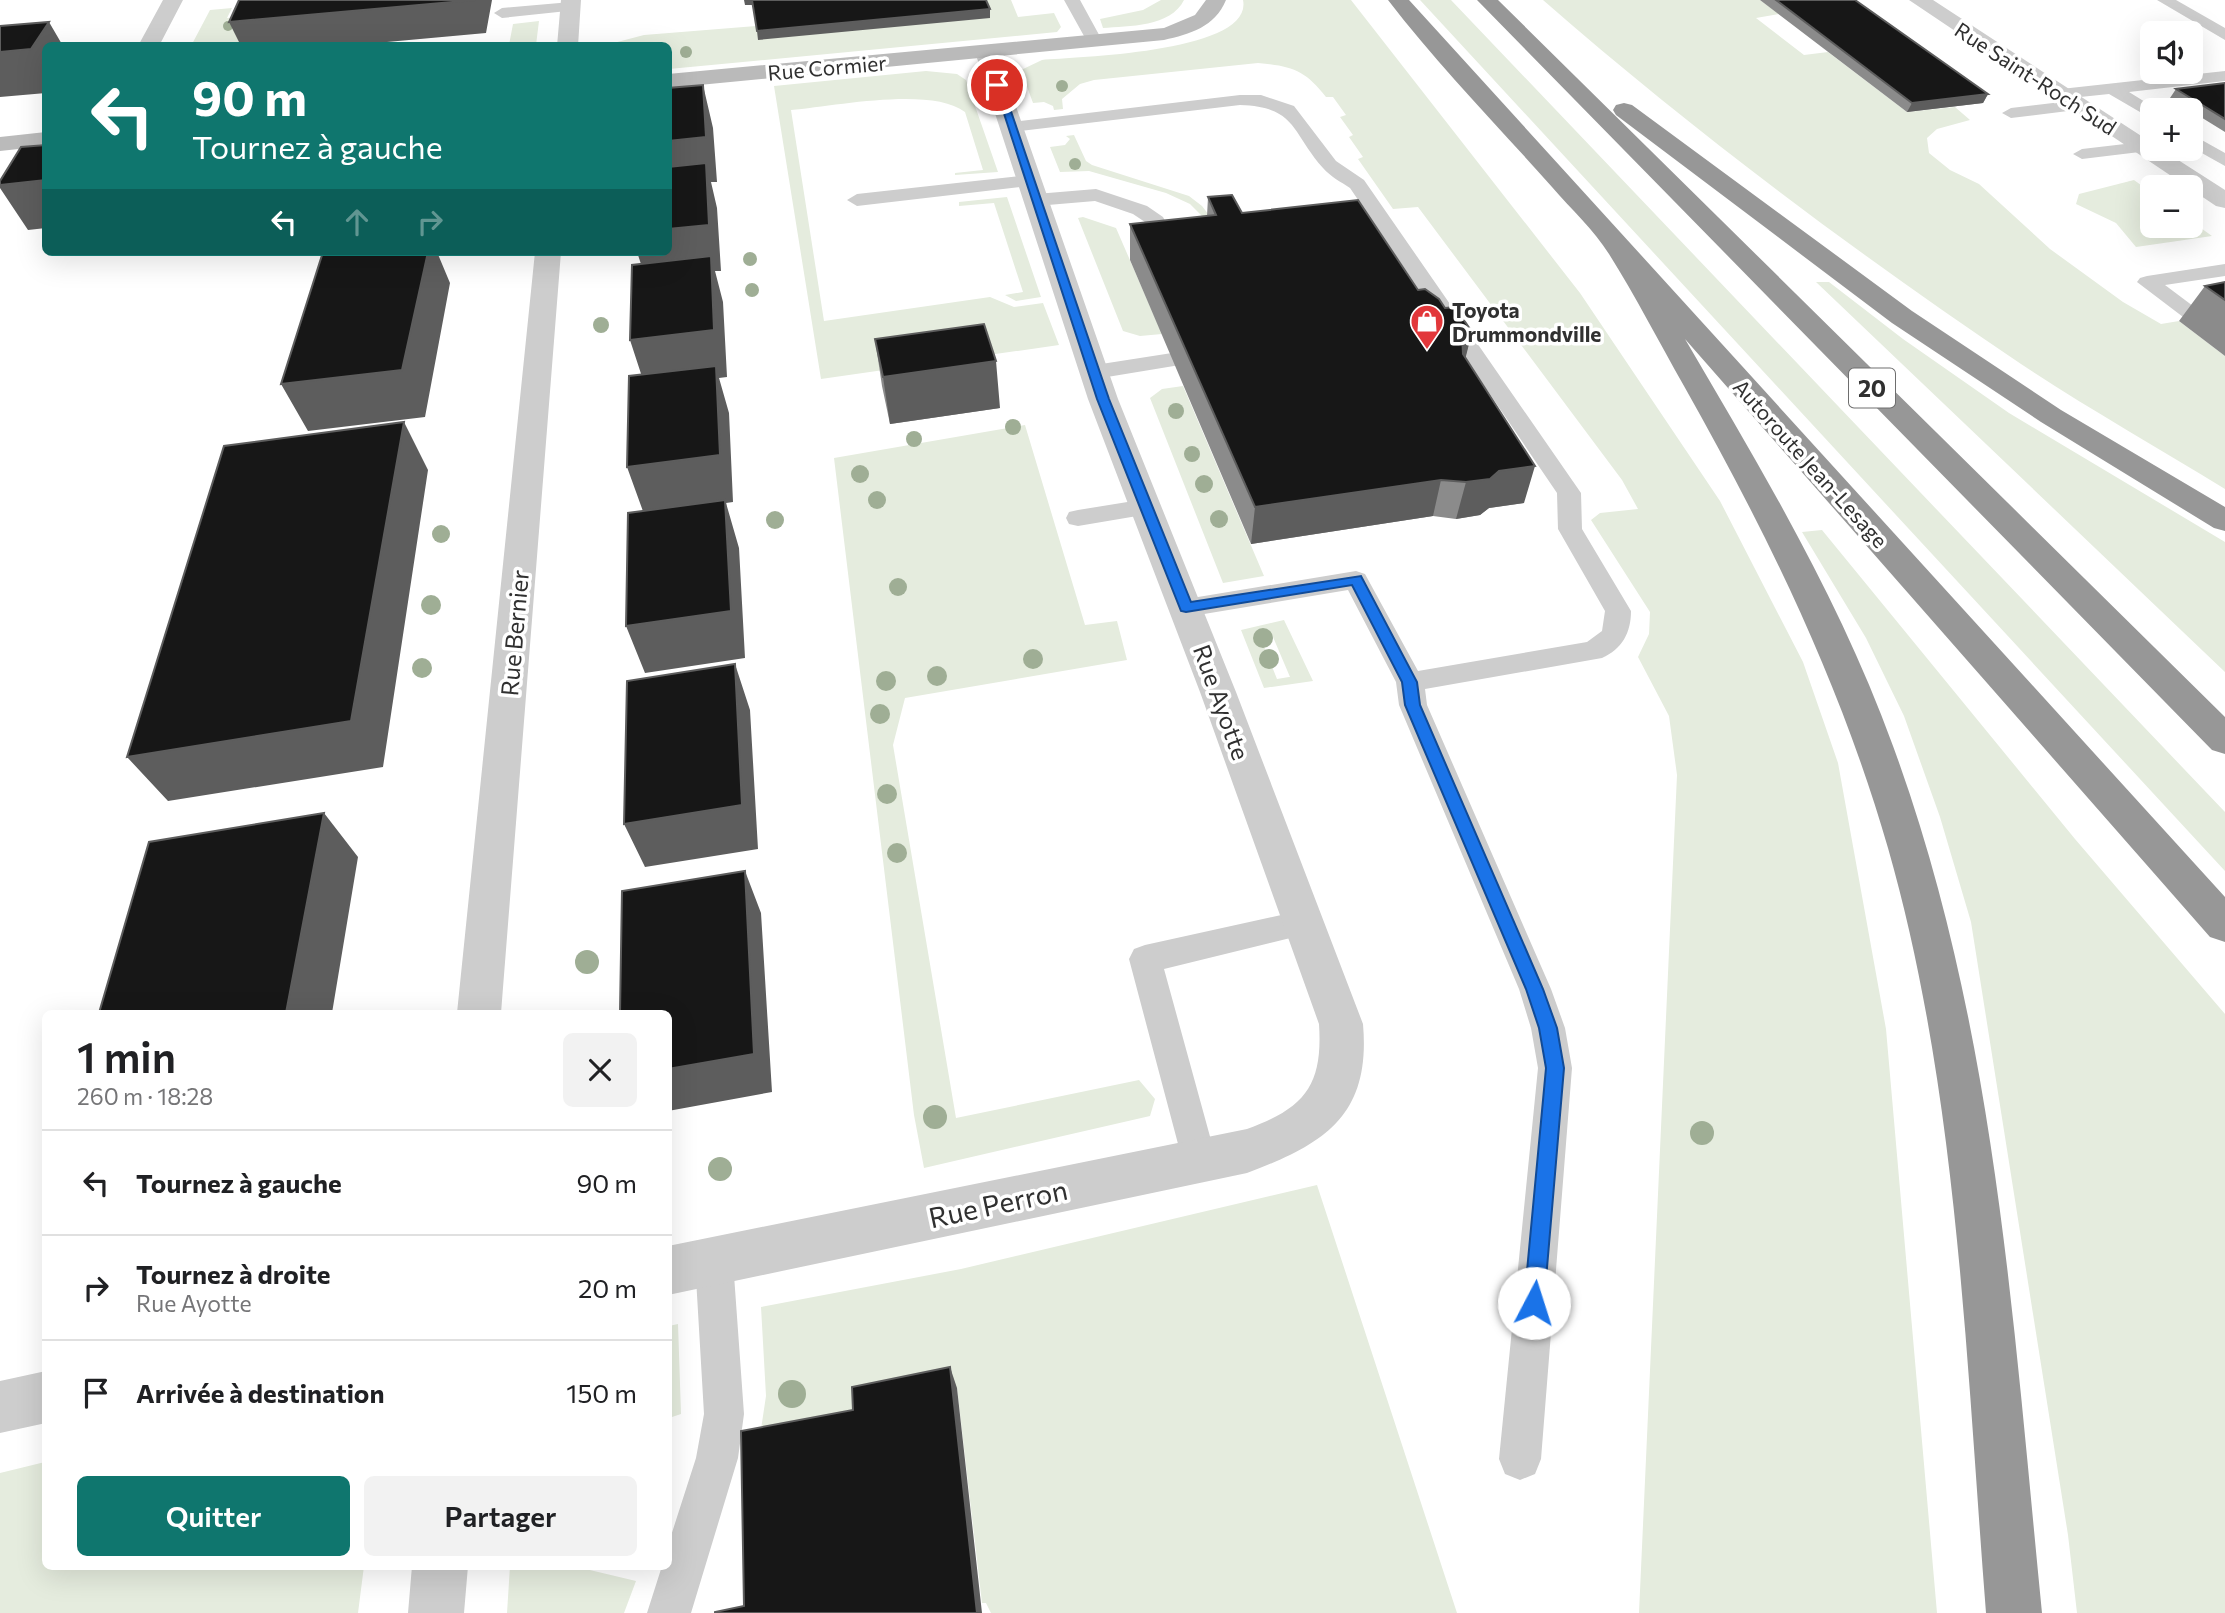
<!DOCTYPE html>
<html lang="fr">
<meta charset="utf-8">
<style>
:root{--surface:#fff;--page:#f2f2f2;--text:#202124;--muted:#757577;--line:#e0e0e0;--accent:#0f766e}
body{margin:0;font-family:Commissioner,sans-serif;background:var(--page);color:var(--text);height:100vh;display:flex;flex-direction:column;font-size:26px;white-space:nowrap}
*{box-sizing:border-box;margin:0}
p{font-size:23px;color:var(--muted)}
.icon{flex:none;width:38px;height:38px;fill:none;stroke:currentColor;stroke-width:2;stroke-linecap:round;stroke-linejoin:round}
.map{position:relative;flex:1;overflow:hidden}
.details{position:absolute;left:42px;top:1010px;width:630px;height:560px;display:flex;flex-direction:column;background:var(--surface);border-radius:10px;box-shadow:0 7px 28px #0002}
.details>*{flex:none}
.hud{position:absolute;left:42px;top:42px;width:630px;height:214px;border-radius:10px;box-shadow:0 7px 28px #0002;background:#0f766e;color:#fff;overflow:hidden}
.controls{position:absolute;left:2140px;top:21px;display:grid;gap:14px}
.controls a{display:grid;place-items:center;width:63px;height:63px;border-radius:10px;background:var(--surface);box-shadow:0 7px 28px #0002;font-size:35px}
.pin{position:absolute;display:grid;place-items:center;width:60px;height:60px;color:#fff;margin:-30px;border:4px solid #fff;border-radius:50%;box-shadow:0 2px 7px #0007}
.me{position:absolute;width:77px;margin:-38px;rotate:5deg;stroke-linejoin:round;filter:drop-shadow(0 0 5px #0008)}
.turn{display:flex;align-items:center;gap:24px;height:147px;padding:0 35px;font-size:32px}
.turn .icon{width:91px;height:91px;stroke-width:2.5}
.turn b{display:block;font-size:49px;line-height:60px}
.lanes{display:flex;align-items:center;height:66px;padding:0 35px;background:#0003;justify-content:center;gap:35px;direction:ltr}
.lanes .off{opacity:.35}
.round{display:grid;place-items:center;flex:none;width:74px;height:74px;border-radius:10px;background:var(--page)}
.overview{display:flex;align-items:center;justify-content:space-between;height:119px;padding:0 35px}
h1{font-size:42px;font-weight:600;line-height:52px}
.cta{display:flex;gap:14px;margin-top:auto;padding:14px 35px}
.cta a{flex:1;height:80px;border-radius:10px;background:var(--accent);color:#fff;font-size:28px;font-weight:600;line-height:80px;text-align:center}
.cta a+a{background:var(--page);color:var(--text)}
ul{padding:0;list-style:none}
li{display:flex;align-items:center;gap:21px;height:105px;padding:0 35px;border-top:2px solid var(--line)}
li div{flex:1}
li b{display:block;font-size:26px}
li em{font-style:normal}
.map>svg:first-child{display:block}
.green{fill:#e5ecde;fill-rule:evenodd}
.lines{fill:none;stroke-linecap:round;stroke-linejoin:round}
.lane{fill:#cdcdcd;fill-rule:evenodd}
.street{fill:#cdcdcd;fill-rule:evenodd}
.secondary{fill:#bababa;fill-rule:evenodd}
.highway{fill:#979797;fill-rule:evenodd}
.tree{fill:#9fae95}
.wall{fill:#8b8b8b}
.shaded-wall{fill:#5d5d5d}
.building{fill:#171717;stroke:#5d5d5d;stroke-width:2}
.route{fill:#1a73e8;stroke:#114b97;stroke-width:2}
.labels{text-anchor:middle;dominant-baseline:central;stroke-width:7;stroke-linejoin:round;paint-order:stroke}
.far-street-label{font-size:21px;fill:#303030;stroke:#fff}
.far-poi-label{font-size:21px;font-weight:bold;fill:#303030;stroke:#fff;text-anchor:start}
.shield{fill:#fff;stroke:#6e6e6e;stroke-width:2}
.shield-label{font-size:23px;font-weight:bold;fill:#303030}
.street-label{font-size:24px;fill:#303030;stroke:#fff}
.near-street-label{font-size:28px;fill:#303030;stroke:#fff}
</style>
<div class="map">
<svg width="2225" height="1613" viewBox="0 0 2225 1613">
<rect width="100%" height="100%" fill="#fff"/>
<path class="green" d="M983,0H1011L1018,17L1054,13L1061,27L1057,32L669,69L668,46H602L644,35L756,26Z
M1161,0H1184C1171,27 1128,26 1103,28L1100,19L1143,10Z
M1243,0H1351L1580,293L1720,501L1803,662L1838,763L1886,1029L1937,1613H1639L1677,775L1669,716L1638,657L1649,634L1650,612L1591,520L1600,513L1638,509L1622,480L1418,207L1393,209L1358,159L1363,157L1349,137L1353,135L1340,117L1346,115L1333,97H1326C1305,70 1292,66 1258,63L1094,80L1080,84L1062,99L1063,109L1054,110L1053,106L1044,102L1033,103L1021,70L1042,60C1076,57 1254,53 1243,0Z
M1420,0H1451L2225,812V871Z
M1543,0H1760L1779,14L1756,18L1804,55L1828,52L1907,112L1955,107L1970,120L1937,129L1927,138L1929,153L1950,170L1979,184L2050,249L2123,302L2161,324L2179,321L2225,356V489C2157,447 2087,408 2021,364C1855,252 1694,132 1543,0Z
M232,8L227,18L262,15L249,45L191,46L210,10Z
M539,21L536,45H509L513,24Z
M926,71L957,74L966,80L998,172L955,175V173L983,170L965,112C932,86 834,106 791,110L824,321L990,297L1014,307L1043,303L1059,345L821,379L774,86Z
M1074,135L1086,161L1092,165L1189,196L1202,206L1212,219L1210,232L1201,215L1190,204L1166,193L1089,171L1060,172L1050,147L1065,145L1070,139L1066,136Z
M2134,180L2152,193V226H2191V221L2212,236L2136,247L2116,223L2076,204L2079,194Z
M1007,197L1041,297L1016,301L1005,295L1023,292L994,203L959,206V202Z
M1083,217L1116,228L1162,334L1140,336L1123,331L1078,218Z
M1816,282H1829L1903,339L2009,413L2225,542V672Z
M1183,386L1264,576L1223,583L1150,398L1162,389Z
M1025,425L1085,625L1117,621L1127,660L905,698L893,745L956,1118L1139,1080L1155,1099L1150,1116L924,1168L914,1115L834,458Z
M1822,530L2075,839L2225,1014V1613H2077L2068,1535L1971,922L1940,817L1904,716L1866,638L1802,532Z
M1284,620L1313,681L1264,688L1241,630ZM1273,637L1290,677H1289L1277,679L1261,639Z
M1317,1185L1457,1613H991L986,1603H982L957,1388L758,1449L766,1396L761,1307L961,1269Z
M678,1324L681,1414L669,1418V1326Z
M45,1462L46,1566H364L358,1613H0V1473Z
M510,1566H573L636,1581L624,1613H507Z"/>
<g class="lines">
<path class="lane" d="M1064,0H1080L1103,42L1101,45H1089Z
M2157,0H2176L2225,28V40Z
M571,2L579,7L577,10L502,18L494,13L502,8Z
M2225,71V81L2129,92L2150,105L2183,101L2192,106L2187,110H2152V119L2109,94L2061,99L2052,94L2061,89Z
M1240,95H1261L1294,106L1336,161L1364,180L1581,493L1582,529L1631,611C1631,633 1622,649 1602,658L1425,689L1427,705L1551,989L1565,1028L1572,1068L1541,1459L1535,1474L1520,1480L1505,1474L1499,1459L1538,1068L1531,1028L1519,989L1399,705L1396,682L1348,590L1186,617L1177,614L1173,608L1177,602L1186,599L1356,571L1365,574L1418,671L1587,642L1602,631L1605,611L1558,529L1557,493L1350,188C1341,182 1331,177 1323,168C1291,132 1297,107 1240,105L1011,132L1002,127L1011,122Z
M2078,100L2087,105L2084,109L2011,118L2002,113L2011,108Z
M2191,134L2225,153V166L2191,147Z
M2142,142L2151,147L2148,151L2082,159L2073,154L2082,149Z
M1030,175L1039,181L1037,185L857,206L847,200L857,194Z
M1096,189L1147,206L1163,217L1183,255L1180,259H1166L1148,224L1133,214L1095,201L1036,206L1026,200L1036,194Z
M2225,264V276L2165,285L2205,315L2209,319L2205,323H2191L2137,282L2140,278L2147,276Z
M1172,353L1180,355L1183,360L1180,365L1095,379L1087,377L1084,372L1087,367L1095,365Z
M1146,499L1155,501L1158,507L1155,513L1078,526L1069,524L1066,518L1069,512L1078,510Z
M1304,910L1315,914L1320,923L1315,932L1164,969L1217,1162L1212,1174L1199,1179L1186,1174L1129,959L1134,949L1145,945Z
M714,1242L727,1248L733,1261L744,1414L738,1458L691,1613H647L662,1566H668V1545L696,1458L704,1414L695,1261L701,1248Z"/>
<path class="street" d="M163,0H183L159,46H138Z
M561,0H581L578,46H557Z
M1909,0H1933L2152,143V149H2161L2225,190V208L2216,206Z
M986,46L993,48L997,52L1118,399L1236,692L1363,1024C1371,1116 1324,1144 1247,1173L668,1295V1246L1247,1129C1305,1108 1323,1085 1319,1024L1200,692L1088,399L975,52L979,48Z
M535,252H561L501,1013H457Z
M46,1371V1423L0,1433V1381Z
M412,1566H468L464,1613H408Z"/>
<path class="secondary" d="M1206,0H1226C1215,27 1190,34 1164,40L668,88V74L1164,28L1195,15Z
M46,132V146L0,151V137Z"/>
<path class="highway" d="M1388,0H1409L2225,897V942L2210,937L1685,339C1762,470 1841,602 1893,746C1995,1023 2013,1321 2042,1613H1986C1966,1360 1958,1093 1888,848C1840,682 1768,535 1684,386C1659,342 1636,297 1609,254C1594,230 1571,209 1552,187C1497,125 1438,65 1388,0Z
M1477,0H1498L2225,717V754L2212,750Z
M1624,103L1632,105L1912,311L2061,410L2225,507V531L2214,528L2041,422L1892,323L1616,115L1613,110L1616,105Z"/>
</g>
<g class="tree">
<circle cx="228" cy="26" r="5"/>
<circle cx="686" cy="52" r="6"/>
<circle cx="1062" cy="86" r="6"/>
<circle cx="1075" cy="164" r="6"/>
<circle cx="750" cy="259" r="7"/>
<circle cx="752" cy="290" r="7"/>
<circle cx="601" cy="325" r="8"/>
<circle cx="1176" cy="411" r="8"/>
<circle cx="1013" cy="427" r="8"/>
<circle cx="914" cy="439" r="8"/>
<circle cx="1192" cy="454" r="8"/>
<circle cx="860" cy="474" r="9"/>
<circle cx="1204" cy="484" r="9"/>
<circle cx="877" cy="500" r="9"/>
<circle cx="1219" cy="519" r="9"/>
<circle cx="775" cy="520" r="9"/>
<circle cx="441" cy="534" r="9"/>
<circle cx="898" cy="587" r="9"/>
<circle cx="431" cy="605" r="10"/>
<circle cx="1263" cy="638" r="10"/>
<circle cx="1033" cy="659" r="10"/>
<circle cx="1269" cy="659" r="10"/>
<circle cx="422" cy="668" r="10"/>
<circle cx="937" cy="676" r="10"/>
<circle cx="886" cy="681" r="10"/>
<circle cx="880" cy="714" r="10"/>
<circle cx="887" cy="794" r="10"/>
<circle cx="897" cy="853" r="10"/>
<circle cx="587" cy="962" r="12"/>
<circle cx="935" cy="1117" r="12"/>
<circle cx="1702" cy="1133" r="12"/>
<circle cx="720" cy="1169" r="12"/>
<circle cx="792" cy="1394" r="14"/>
</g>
<path class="wall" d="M1760,0H1855L1988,94L1983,103L1907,112Z
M2225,83V132L2170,98L2176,89Z
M1208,197L1418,290L1445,308L1472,332L1465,358L1524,503L1489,508L1480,515L1456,519L1433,516L1251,544L1130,260V224L1207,216Z
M2225,282V356L2179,321L2205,286Z
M875,339L1000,408L890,424L882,386Z"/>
<path class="shaded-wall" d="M475,0H492L486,33L343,46H241L229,22Z
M744,0H752L753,5H745Z
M990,9V18L758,40L757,31Z
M49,22L63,46H46V93L0,97V52Z
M703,85L713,128L717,182H711L717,208L721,271H715L723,302L727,377L719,378L729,413L733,502L726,503L739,548L745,658L645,673L626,626L644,514L627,467L645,386L630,340L646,279L637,252H668V141Z
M1988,94L1983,103L1907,112L1912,103Z
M46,180V228L28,230L0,188V185Z
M313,252H349L315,256Z
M428,252H437L450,283L425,417L308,431L281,384Z
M1472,332L1463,368L1462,333Z
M996,361L1000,408L890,424L883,377Z
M404,422L428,470L383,767L168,801L127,757Z
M1535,466L1524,503L1489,508L1480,515L1456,519L1466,482L1499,471Z
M1441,480L1433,516L1251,544L1255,507Z
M735,664L750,710L758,849L645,867L624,824Z
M324,813L358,857L332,1013H286Z
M745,871L761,913L772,1092L668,1111V1069Z
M950,1367L957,1388L982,1613H977Z"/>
<path class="building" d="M239,0H475L229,22Z
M752,0H986L990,9L757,31Z
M1776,0H1855L1988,94L1912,103Z
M49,22L31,49L0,52V26Z
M2225,83V119L2176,89Z
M703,85L706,137L668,141V88Z
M46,145V180L0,185V181L21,147Z
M706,163L709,225L668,229V167Z
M1232,195L1242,213L1358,200L1418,290L1425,289L1439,299L1445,308L1455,307L1472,332L1462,333L1463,354L1535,466L1499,471L1490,479L1466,482L1441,480L1255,507L1130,224L1216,215L1208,197Z
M323,252H428L402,370L281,384Z
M711,256L714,330L630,340L632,265Z
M2225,282V300L2205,286Z
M984,324L996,361L883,377L875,339Z
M716,366L720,455L627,467L629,376Z
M404,422L351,721L127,757L224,446Z
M725,500L731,611L626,626L628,513Z
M735,664L742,805L624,824L627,681Z
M324,813L286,1013H99L149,842Z
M745,871L754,1054L668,1069V1013H620L622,891Z
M950,1367L977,1613H715V1612L744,1606L741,1431L853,1410L852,1387Z"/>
<path class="route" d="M994,83L1002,85L1109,399L1191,602L1361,576L1417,682L1420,705L1543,989L1557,1028L1564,1068L1544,1303L1541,1310L1534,1313L1527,1310L1524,1303L1546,1068L1539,1028L1526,989L1405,705L1402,682L1352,585L1186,612L1181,611L1097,399Z"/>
<defs>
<symbol id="shop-pin" viewBox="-11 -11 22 30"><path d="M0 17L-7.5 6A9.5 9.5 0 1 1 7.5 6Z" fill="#e2373a" stroke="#fff"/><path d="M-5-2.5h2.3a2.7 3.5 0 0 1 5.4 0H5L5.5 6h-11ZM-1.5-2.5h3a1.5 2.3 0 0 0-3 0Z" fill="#fff"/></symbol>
</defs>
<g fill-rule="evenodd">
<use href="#shop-pin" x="1408" y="302" width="38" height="52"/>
</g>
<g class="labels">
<g class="far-street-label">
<text transform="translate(827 67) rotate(-5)">Rue Cormier</text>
<text transform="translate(2036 78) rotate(33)">Rue Saint-Roch Sud</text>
<text transform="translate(1811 463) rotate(48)">Autoroute Jean-Lesage</text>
</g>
<g class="far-poi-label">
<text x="1452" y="309">Toyota<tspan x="1452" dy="24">Drummondville</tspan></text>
</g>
<rect class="shield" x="1849" y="368.5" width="46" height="39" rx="5"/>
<g class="shield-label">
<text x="1872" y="388">20</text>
</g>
<g class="street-label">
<text transform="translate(514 633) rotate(-85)">Rue Bernier</text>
<text transform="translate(1222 702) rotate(70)">Rue Ayotte</text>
</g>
<g class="near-street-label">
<text transform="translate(998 1203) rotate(-12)">Rue Perron</text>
</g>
</g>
</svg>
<div class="controls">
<a><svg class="icon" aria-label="sound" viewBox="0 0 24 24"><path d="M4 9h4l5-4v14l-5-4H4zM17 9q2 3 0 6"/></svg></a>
<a>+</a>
<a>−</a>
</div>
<div class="pin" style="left:997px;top:85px;background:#d93025"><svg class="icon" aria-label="arrive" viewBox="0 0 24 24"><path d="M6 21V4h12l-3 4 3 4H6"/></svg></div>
<svg class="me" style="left:1534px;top:1303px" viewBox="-20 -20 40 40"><circle r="19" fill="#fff"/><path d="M0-13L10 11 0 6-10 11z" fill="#1a73e8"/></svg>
<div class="hud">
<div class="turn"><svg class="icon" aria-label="left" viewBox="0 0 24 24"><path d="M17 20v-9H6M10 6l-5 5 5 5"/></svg><div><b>90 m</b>Tournez à gauche</div></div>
<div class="lanes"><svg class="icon" aria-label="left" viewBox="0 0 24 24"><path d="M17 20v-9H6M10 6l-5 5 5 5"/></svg><svg class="icon off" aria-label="ahead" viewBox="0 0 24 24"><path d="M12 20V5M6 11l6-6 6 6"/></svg><svg class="icon off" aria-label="right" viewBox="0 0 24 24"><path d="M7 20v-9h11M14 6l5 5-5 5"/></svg></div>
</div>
<section class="details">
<div class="overview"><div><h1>1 min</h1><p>260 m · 18:28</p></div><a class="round"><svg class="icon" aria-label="close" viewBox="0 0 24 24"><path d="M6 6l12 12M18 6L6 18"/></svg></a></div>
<ul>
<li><svg class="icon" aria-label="left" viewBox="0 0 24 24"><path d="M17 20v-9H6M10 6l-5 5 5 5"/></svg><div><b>Tournez à gauche</b></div><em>90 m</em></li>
<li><svg class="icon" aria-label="right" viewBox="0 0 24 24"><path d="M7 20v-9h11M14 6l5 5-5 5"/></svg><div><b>Tournez à droite</b><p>Rue Ayotte</p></div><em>20 m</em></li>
<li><svg class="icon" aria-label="arrive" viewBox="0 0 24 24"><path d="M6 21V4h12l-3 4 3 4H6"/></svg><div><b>Arrivée à destination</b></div><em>150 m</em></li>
</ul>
<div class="cta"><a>Quitter</a><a>Partager</a></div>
</section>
</div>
